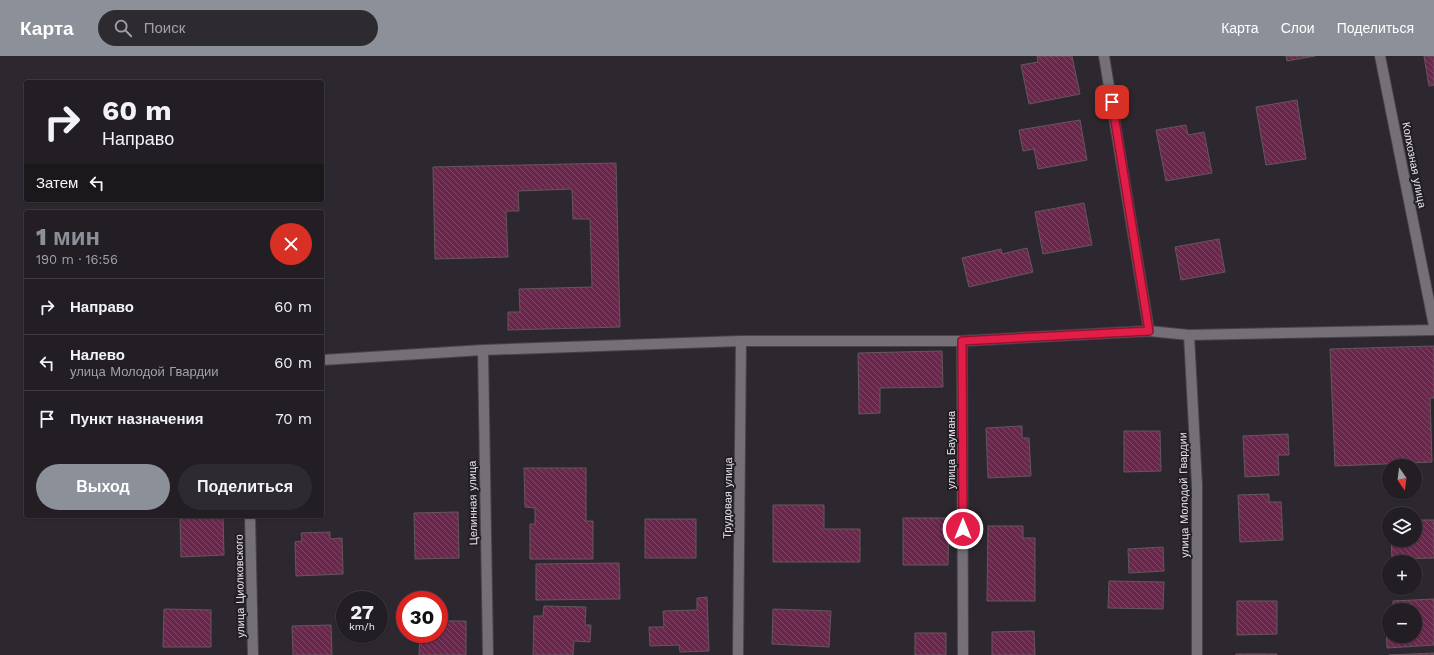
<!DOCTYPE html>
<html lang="ru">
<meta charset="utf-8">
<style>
:root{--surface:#221e23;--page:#2e2b30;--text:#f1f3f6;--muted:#a2a2a6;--line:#3f3c41;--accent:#8c9099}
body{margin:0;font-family:"Work Sans",sans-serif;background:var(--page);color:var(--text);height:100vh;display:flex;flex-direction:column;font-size:15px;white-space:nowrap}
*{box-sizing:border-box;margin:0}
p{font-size:13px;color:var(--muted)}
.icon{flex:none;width:22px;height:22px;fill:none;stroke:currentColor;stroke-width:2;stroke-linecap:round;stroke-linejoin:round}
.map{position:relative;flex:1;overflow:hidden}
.details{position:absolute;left:24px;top:154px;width:300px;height:308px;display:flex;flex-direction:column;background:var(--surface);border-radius:4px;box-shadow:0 1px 3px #0004,0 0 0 1px var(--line)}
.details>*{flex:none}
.hud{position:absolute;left:24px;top:24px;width:300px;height:122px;border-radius:4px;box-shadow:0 1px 3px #0004,0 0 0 1px var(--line);background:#221e23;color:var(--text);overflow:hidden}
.needle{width:26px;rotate:166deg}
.tools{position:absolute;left:1382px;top:403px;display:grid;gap:8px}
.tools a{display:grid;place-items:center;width:40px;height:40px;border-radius:50%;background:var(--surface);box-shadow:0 1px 3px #0004,0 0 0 1px var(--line);font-size:20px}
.speed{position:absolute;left:336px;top:535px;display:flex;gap:8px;font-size:20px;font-weight:700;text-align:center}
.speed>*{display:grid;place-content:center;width:52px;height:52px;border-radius:50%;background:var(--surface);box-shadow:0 1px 3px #0004,0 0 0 1px var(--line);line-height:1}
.speed small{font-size:10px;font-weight:400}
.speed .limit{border:6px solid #d22;background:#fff;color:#111}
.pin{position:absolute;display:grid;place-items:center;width:34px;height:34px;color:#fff;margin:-17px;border-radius:8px;box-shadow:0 2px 6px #0006}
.me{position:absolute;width:44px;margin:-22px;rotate:0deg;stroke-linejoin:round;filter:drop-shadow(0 0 3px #0008)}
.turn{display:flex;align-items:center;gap:14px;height:84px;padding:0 12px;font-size:18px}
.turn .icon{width:52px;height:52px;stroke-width:2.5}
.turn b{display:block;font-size:28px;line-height:34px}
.then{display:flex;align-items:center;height:38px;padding:0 12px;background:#0003;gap:8px;font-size:15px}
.round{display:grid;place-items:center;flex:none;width:42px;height:42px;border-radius:21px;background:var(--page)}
.overview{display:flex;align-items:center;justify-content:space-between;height:68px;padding:0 12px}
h1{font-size:24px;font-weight:800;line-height:30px;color:var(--accent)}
.cta{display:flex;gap:8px;margin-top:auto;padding:8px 12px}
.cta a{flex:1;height:46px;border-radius:24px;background:var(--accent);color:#fff;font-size:16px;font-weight:800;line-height:46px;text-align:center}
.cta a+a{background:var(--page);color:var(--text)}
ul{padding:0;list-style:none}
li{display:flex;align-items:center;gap:12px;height:56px;padding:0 12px;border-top:1px solid var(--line)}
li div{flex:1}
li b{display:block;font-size:15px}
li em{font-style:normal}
header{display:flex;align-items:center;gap:24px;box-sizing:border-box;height:56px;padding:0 20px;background:var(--accent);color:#fff}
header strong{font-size:19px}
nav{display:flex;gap:22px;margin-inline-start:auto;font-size:14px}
.search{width:280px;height:36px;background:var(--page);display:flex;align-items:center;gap:10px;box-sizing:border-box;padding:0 14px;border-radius:22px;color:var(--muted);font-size:15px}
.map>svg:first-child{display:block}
.building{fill:url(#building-back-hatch);stroke:#62585c}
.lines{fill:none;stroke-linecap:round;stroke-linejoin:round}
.minor-casing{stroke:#48444a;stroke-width:12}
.minor{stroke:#756f77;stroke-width:10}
.route-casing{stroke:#92132f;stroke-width:10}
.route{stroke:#e11d48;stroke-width:7}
.labels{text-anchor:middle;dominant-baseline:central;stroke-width:4;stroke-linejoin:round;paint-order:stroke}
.street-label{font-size:11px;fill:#e9e6eb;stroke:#231e26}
</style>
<header>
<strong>Карта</strong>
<div class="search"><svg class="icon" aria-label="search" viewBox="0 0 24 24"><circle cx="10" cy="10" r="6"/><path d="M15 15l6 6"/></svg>Поиск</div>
<nav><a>Карта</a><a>Слои</a><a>Поделиться</a></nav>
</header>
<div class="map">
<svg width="1434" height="599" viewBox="0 0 1434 599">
<defs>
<pattern id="building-back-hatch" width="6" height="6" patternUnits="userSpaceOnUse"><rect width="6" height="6" fill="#6a274c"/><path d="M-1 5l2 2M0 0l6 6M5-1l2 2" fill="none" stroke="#7f4666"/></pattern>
</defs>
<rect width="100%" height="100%" fill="#2d282f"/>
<path class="building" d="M1037,0H1072L1080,38L1029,48L1021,9L1038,6Z
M1286,0H1315L1287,5Z
M1424,0H1434V29L1429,30Z
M1297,44L1306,103L1266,109L1256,51Z
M1080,64L1087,104L1038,113L1034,93L1023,95L1019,74Z
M1186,69L1188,79L1204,76L1212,117L1166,125L1156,74Z
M616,107L620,271L508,274V256H520L519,233L592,231L590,163H573L572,133L518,135L519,155H506L508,201L435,203L433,111Z
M1084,147L1092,189L1043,198L1035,156Z
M1219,183L1225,216L1181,224L1175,191Z
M1027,192L1033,216L969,231L962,202L1001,193L1002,198Z
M1434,290V342H1430L1432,406L1335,410L1330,293Z
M942,295L943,331L880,332V357L859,358L858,297Z
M1022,370V382H1029L1031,420L988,422L986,372Z
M1124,375H1160L1161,415L1124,416Z
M1288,378L1289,399H1278L1279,419L1245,421L1243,380Z
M524,412H586V465H593V503H530V468H535V452L525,451Z
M1269,438V446H1281L1283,484L1240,486L1238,439Z
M773,449H824V473H860V506H773Z
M458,456L459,502L415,503L414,457Z
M223,460L224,499L181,501L180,462Z
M903,462H949L948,509H903Z
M645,463H696V502H645Z
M1415,464H1434V502L1392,503L1391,484H1415Z
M988,470H1023V482H1035V545H987Z
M330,476V483L342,482L343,518L296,520L295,486L302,485L301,477Z
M1163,491L1164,515L1129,517L1128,493Z
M619,507L620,543L536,544V508Z
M1109,525L1164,526L1163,553L1108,552Z
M707,541L709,595L680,596L679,589L650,590L649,571H664L663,555L697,554V542Z
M1434,543V589L1387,592L1386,569L1389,568V580H1415V554H1393V545Z
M1237,545H1277V578L1237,579Z
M544,550L586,551L585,569H591L590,586L574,585L573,599H533L534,560H543Z
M164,553L211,554V591H163Z
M773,553L831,555L829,591L772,588Z
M439,565H466V599H419L420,578H439Z
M331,569L332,599H293L292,570Z
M1034,575L1035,599H992V576Z
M915,577H946V599H915Z
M1434,597V599H1389Z
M1236,598H1277V599H1236Z"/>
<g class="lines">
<defs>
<path id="minor" d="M1104,0L1149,275
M1380,0L1434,270
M1189,279L1197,429V599
M962,285L963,599
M483,294L488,599
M322,304L483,294L741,285H962L1149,275L1189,279L1434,274
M250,460L253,599
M738,599L741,285"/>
</defs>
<use href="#minor" class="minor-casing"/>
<use href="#minor" class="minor"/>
</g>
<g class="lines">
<defs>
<path id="route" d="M963,473L962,285L1149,275L1112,46"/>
</defs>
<use href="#route" class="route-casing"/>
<use href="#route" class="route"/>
</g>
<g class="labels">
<g class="street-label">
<text transform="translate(1414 109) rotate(79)">Колхозная улица</text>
<text transform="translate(951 394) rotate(-90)">улица Баумана</text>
<text transform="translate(1184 439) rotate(-91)">улица Молодой Гвардии</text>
<text transform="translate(728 442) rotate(-89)">Трудовая улица</text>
<text transform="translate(473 447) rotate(-91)">Целинная улица</text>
<text transform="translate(240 530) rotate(-91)">улица Циолковского</text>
</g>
</g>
</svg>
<div class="tools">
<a><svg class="needle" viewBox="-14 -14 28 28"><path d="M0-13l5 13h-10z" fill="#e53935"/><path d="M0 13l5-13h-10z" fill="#a2a2a6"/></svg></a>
<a><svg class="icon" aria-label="layers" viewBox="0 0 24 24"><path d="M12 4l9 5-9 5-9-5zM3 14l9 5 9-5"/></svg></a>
<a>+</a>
<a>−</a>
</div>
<div class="speed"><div>27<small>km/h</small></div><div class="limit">30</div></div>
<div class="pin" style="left:1112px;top:46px;background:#d93025"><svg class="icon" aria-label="arrive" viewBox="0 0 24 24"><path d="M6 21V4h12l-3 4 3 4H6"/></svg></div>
<svg class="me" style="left:963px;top:473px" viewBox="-20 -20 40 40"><circle r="17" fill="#e11d48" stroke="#fff" stroke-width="3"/><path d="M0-11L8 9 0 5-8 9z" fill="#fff"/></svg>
<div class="hud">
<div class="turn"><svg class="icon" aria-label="right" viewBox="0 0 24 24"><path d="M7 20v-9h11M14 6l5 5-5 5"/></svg><div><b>60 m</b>Направо</div></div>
<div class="then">Затем<svg class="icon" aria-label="left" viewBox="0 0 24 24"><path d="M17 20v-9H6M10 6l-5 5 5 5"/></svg></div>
</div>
<section class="details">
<div class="overview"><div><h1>1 мин</h1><p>190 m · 16:56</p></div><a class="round" style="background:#d93025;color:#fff"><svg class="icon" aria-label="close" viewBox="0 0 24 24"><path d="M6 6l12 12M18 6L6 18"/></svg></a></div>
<ul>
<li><svg class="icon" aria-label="right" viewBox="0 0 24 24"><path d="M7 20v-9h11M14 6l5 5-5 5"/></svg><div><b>Направо</b></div><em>60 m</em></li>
<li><svg class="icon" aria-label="left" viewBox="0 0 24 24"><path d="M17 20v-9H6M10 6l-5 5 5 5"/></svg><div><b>Налево</b><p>улица Молодой Гвардии</p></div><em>60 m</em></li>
<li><svg class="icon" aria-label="arrive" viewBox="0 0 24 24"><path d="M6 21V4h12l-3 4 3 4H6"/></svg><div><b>Пункт назначения</b></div><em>70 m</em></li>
</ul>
<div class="cta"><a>Выход</a><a>Поделиться</a></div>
</section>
</div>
